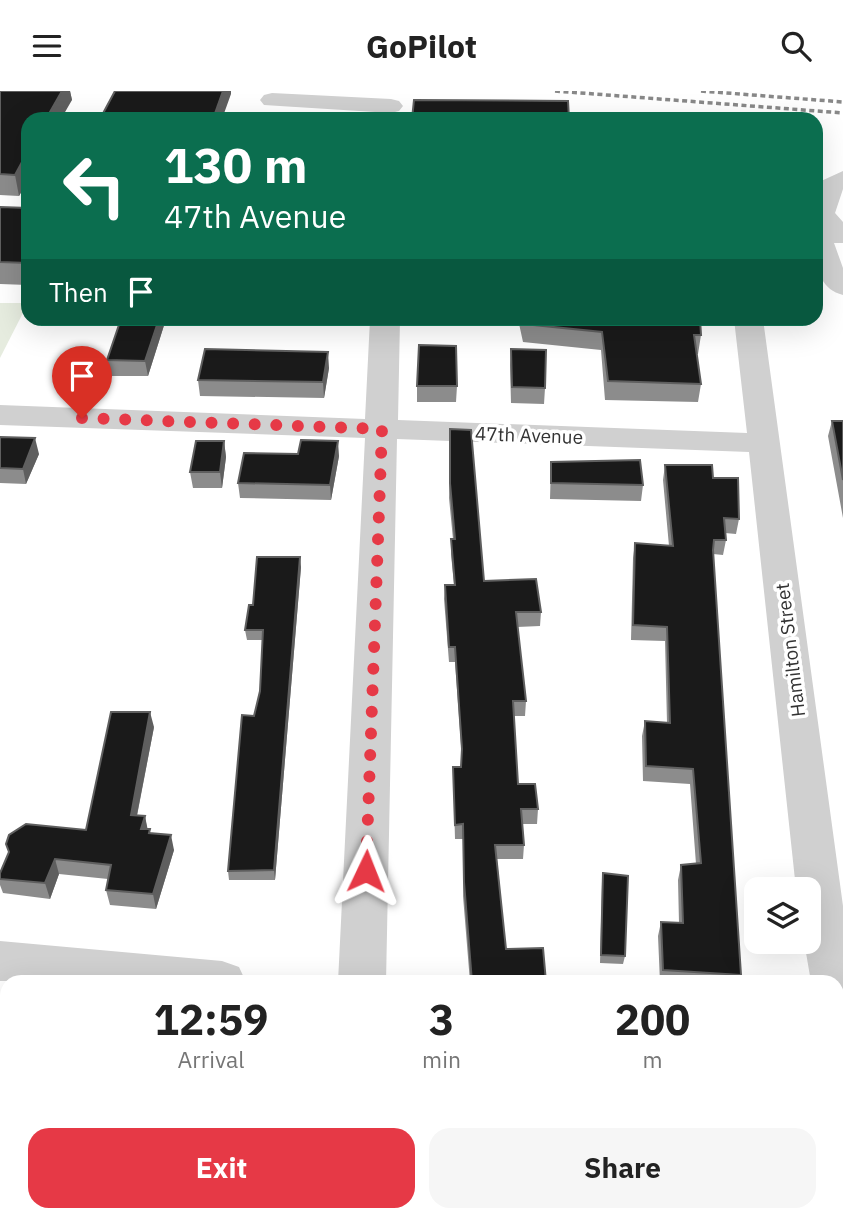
<!DOCTYPE html>
<style>
:root{--surface:#fff;--page:#f6f6f6;--text:#222;--muted:#767676;--accent:#e63946}
body{margin:0;font-family:"IBM Plex Sans",sans-serif;background:var(--page);color:var(--text);height:100vh;display:flex;flex-direction:column;font-size:26px;white-space:nowrap}
*{box-sizing:border-box;margin:0}
p{font-size:23px;color:var(--muted)}
.icon{flex:none;width:38px;height:38px;fill:none;stroke:currentColor;stroke-width:2;stroke-linecap:round;stroke-linejoin:round}
.map{position:relative;flex:1;overflow:hidden}
.drawer{position:absolute;left:0px;top:884px;width:844px;height:247px;display:flex;flex-direction:column;background:var(--surface);border-radius:21px 21px 0 0;box-shadow:0 7px 28px #0002}
.drawer>*{flex:none}
.guide{position:absolute;left:21px;top:21px;width:802px;height:214px;border-radius:21px;box-shadow:0 7px 28px #0002;background:#0b6e4f;color:#fff;overflow:hidden}
.controls{position:absolute;left:744px;top:786px;display:grid;gap:14px}
.controls a{display:grid;place-items:center;width:77px;height:77px;border-radius:14px;background:var(--surface);box-shadow:0 7px 28px #0002;font-size:35px}
.pin{position:absolute;display:grid;place-items:center;width:60px;height:60px;color:#fff;margin:-72px -30px;border-radius:50% 50% 50% 0;rotate:-45deg;box-shadow:0 0 7px #0007}
.pin .icon{rotate:45deg}
.me{position:absolute;width:77px;margin:-38px;rotate:2deg;stroke-linejoin:round;filter:drop-shadow(0 0 5px #0008)}
.turn{display:flex;align-items:center;gap:24px;height:147px;padding:0 28px;font-size:32px}
.turn .icon{width:91px;height:91px;stroke-width:2.5}
.turn b{display:block;font-size:49px;line-height:60px}
.then{display:flex;align-items:center;height:66px;padding:0 28px;background:#0003;gap:14px;font-size:26px}
.eta{display:flex;justify-content:space-evenly;align-items:center;height:119px;text-align:center}
.eta b{font-size:42px;font-weight:800;line-height:49px}
.cta{display:flex;gap:14px;margin-top:auto;padding:14px 28px}
.cta a{flex:1;height:80px;border-radius:21px;background:var(--accent);color:#fff;font-size:28px;font-weight:800;line-height:80px;text-align:center}
.cta a+a{background:var(--page);color:var(--text)}
header{display:flex;justify-content:space-between;align-items:center;height:91px;padding:0 28px;background:var(--surface);font-size:32px;font-weight:800}
.map>svg:first-child{display:block}
.green{fill:#e6ecdf}
.lines{fill:none;stroke-linecap:round;stroke-linejoin:round}
.minor{fill:#d0d0d0;fill-rule:evenodd}
.rail{stroke:#888;stroke-width:3.5;stroke-dasharray:5 3.5;stroke-linecap:butt}
.wall{fill:#8c8c8c}
.shaded-wall{fill:#5f5f5f}
.building{fill:#1a1a1a;stroke:#5f5f5f;stroke-width:2}
.route{stroke:#e63946;stroke-width:12;stroke-dasharray:0 21.6}
.labels{text-anchor:middle;dominant-baseline:central;stroke-width:7;stroke-linejoin:round;paint-order:stroke}
.street-label{font-size:19px;fill:#333;stroke:#fff}
</style>
<header><svg class="icon" aria-label="menu" viewBox="0 0 24 24"><path d="M4 6h16M4 12h16M4 18h16"/></svg>GoPilot<svg class="icon" aria-label="search" viewBox="0 0 24 24"><circle cx="10" cy="10" r="6"/><path d="M15 15l6 6"/></svg></header>
<div class="map">
<svg width="843" height="1130" viewBox="0 0 843 1130">
<rect width="100%" height="100%" fill="#fff"/>
<path class="green" d="M0,212H28L0,267Z"/>
<g class="lines">
<path class="minor" d="M272,2L391,8L399,10L403,15L399,20L391,22L264,14L260,9L264,4Z
M843,80V98L835,122L843,131V152H834L843,177V204C812,196 816,162 816,136H819L816,132V95L819,91Z
M370,228H400L398,329L747,342L734,228H763L843,815V909L836,911V891H811L804,850H808V798H796L749,361L397,348L386,891H338L365,347L0,334V314L365,328Z
M0,850L222,870L239,876L246,891L0,890Z
M383,1124H437L439,1130H385Z"/>
<path class="rail" d="M555,0L843,22
M701,0L843,11"/>
</g>
<path class="wall" d="M0,0H70L72,9L28,28V89L19,105L0,104Z
M0,116L28,117V194L0,193Z
M166,228L148,285H110L107,269Z
M518,228H700L701,244L698,263H697L701,293L698,311L605,309L601,259L523,251Z
M511,258L545,297L544,313L511,312L510,274Z
M329,277L324,307L200,305L198,289Z
M417,295H457L456,311H417Z
M832,330H843V427L828,345Z
M450,338L484,490L541,521L540,535L517,536L526,610L525,625H514L518,693L538,718L537,733H522L524,754L523,768H497L506,858L546,891H470L463,805V748H455L453,676H461L462,668L455,571H449L444,508L445,494H454L451,463V448H453L449,407Z
M0,346L39,363L26,393L0,392Z
M224,350L226,366L222,397H193L190,381Z
M339,365L331,409L240,407L238,392Z
M551,371L643,394L641,410L550,408Z
M665,374L713,387L739,428L736,443L725,442L726,449L723,464L713,463L741,884L739,891H660L658,845L661,831L679,832L678,789L681,774L696,773L690,693L643,690L642,645L645,630L667,632L665,550L631,549L633,467L635,452L669,455L663,389Z
M301,476L275,789H229L228,780L254,625L260,600L263,549H247L245,539L253,514Z
M154,636L137,725H145L147,738L151,742L174,759L156,818L110,814L106,799L108,788L59,783L50,808L3,802L0,794V782L86,739Z
M603,782L625,865L623,873L600,872L602,791Z
M0,950L4,1010H0Z"/>
<path class="shaded-wall" d="M62,0H70L72,9L61,28H46Z
M223,0H231V3L222,28H213Z
M28,60V89L19,105L15,84Z
M159,228H166L148,285L145,270Z
M328,261L329,277L324,307L323,291Z
M35,347L39,363L26,393L23,378Z
M224,350L226,366L222,397L220,381Z
M338,350L339,365L331,409L330,394Z
M300,466L301,476L275,789L274,779Z
M150,621L154,636L134,739L131,724Z
M145,725L148,740L141,738Z
M171,744L174,759L156,818L153,803Z
M55,768L59,783L50,808L45,792Z
M7,960V998L4,1010L0,1001V985Z"/>
<path class="building" d="M0,0H62L46,28H28V60L15,84L0,83Z
M115,0H223L213,28H100Z
M414,9L568,10L569,28H412Z
M0,116L28,117V172L0,171Z
M121,228H159L145,270L107,269Z
M523,228H700L701,244H694L701,293L608,290L602,241L524,233Z
M419,254L456,255L457,295H417Z
M205,258L328,261L323,291L198,289Z
M511,258L546,259L545,297L512,296Z
M832,330H843V389Z
M450,338L471,339L484,490L536,488L541,521H516L526,610H513L518,693H535L538,718H521L524,754H495L506,858L543,857L546,891H472L464,791L463,733L455,734L453,676H461L462,658L455,556H449L445,494H455L451,448H455L450,392Z
M0,346L35,347L23,378L0,377Z
M301,349L338,350L330,394L238,392L244,362L298,363Z
M196,350H224L220,381H190Z
M640,369L643,394L551,392V371Z
M665,374H712L713,387H738L739,428L724,427L726,449H714L713,459L741,884L663,879L661,831L683,832L681,774L701,772L693,678L646,675L645,630L670,632L667,536L633,534L635,452L673,455Z
M257,466H300L274,779L228,780L242,624L254,625L260,600L263,539H245L249,514H253Z
M111,621H150L131,724L145,725L141,738H150L149,742L171,744L153,803L106,799L111,774L55,768L45,792L0,788V782L9,761L6,753L9,744L26,733L86,739Z
M603,782L628,785L625,865L601,864Z
M0,950L7,951V960L0,985Z
M155,1124L156,1130H134Z
M586,1124H627L629,1130H552Z"/>
<g class="lines">
<path class="route" d="M82,327L382,338L366,780"/>
</g>
<g class="labels">
<g class="street-label">
<text transform="translate(529 344) rotate(2)">47th Avenue</text>
<text transform="translate(790 559) rotate(-97)">Hamilton Street</text>
</g>
</g>
</svg>
<div class="controls">
<a><svg class="icon" aria-label="layers" viewBox="0 0 24 24"><path d="M12 4l9 5-9 5-9-5zM3 14l9 5 9-5"/></svg></a>
</div>
<div class="pin" style="left:82px;top:327px;background:#d93025"><svg class="icon" aria-label="arrive" viewBox="0 0 24 24"><path d="M6 21V4h12l-3 4 3 4H6"/></svg></div>
<svg class="me" style="left:366px;top:780px" viewBox="-20 -20 40 40"><path d="M0-17L14 15 0 8-14 15z" fill="#e63946" stroke="#fff" stroke-width="4"/></svg>
<div class="guide">
<div class="turn"><svg class="icon" aria-label="left" viewBox="0 0 24 24"><path d="M17 20v-9H6M10 6l-5 5 5 5"/></svg><div><b>130 m</b>47th Avenue</div></div>
<div class="then">Then<svg class="icon" aria-label="arrive" viewBox="0 0 24 24"><path d="M6 21V4h12l-3 4 3 4H6"/></svg></div>
</div>
<section class="drawer">
<div class="eta">
<div><b>12:59</b><p>Arrival</p></div>
<div><b>3</b><p>min</p></div>
<div><b>200</b><p>m</p></div>
</div>
<div class="cta"><a>Exit</a><a>Share</a></div>
</section>
</div>
